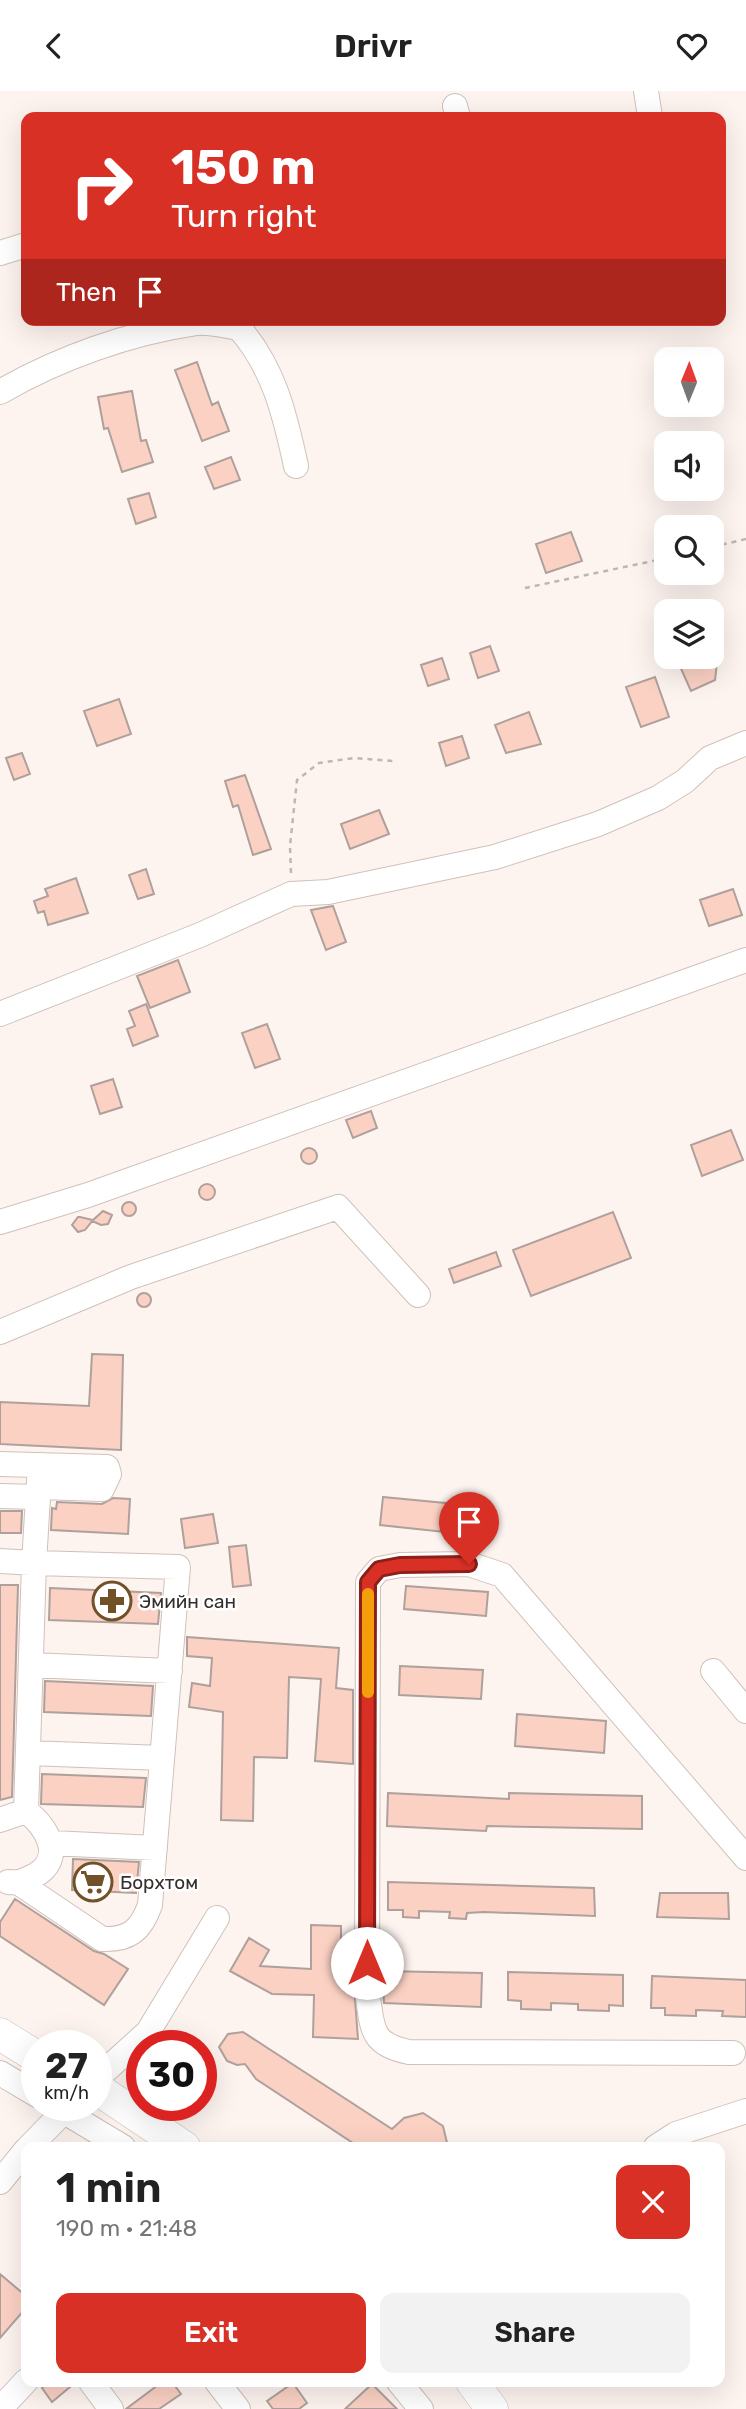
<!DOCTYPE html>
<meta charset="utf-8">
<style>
:root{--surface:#fff;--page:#f2f2f2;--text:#222;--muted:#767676;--accent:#d93025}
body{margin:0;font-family:Rubik,sans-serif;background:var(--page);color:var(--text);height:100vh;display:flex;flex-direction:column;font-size:26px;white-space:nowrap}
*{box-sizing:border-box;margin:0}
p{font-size:23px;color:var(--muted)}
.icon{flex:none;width:38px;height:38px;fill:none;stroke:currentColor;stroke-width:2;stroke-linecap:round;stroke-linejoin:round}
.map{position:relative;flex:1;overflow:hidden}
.details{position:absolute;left:21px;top:2051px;width:704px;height:245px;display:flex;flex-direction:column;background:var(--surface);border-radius:14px;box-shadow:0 7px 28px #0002}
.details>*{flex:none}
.hud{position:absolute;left:21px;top:21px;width:705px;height:214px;border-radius:14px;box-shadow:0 7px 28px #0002;background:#d93025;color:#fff;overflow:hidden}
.needle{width:46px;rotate:1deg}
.tools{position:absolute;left:654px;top:256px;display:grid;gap:14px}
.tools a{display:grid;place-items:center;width:70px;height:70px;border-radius:14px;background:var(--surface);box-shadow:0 7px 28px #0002;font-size:35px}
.speed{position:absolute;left:21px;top:1939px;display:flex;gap:14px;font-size:35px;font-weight:700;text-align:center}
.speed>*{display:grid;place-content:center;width:91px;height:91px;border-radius:50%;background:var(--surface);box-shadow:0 7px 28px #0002;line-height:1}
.speed small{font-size:18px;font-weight:400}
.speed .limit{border:10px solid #d22;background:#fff;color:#111}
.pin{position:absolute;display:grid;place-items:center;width:60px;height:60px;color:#fff;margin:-72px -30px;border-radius:50% 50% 50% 0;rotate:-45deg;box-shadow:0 0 7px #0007}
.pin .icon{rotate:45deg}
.me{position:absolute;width:77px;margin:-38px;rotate:0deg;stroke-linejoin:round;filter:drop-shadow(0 0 5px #0008)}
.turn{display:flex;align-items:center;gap:24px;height:147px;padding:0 35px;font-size:32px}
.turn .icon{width:91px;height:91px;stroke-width:2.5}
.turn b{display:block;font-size:49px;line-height:60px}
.then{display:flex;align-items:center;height:66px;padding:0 35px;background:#0003;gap:14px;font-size:26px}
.round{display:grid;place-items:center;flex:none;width:74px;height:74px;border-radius:14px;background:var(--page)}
.headline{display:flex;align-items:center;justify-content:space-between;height:119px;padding:0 35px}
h1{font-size:42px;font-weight:600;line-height:52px}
.action{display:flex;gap:14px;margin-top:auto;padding:14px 35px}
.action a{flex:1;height:80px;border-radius:14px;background:var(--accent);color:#fff;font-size:28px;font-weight:600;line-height:80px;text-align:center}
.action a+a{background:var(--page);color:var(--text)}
header{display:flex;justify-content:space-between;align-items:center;height:91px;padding:0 35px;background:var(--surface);font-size:32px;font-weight:600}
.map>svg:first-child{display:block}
.building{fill:#fbd1c4;stroke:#afa09b;stroke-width:2}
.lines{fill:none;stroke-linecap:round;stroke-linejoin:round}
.minor-casing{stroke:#cfc1ba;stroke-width:26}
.major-casing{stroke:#cfc1ba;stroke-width:33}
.path{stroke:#beb6b3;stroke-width:2.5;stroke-dasharray:5 5;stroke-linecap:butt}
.minor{stroke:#fff;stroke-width:24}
.major{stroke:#fff;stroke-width:32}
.route-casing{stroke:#8d1f18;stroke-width:18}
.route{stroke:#d93025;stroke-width:12}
.slow{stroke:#f59e0b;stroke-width:12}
.labels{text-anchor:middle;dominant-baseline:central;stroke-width:5;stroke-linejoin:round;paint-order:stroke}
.poi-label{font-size:19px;fill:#342e2c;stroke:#fff;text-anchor:start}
</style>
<header><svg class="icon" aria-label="back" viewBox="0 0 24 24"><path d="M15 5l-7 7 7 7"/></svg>Drivr<svg class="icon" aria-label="heart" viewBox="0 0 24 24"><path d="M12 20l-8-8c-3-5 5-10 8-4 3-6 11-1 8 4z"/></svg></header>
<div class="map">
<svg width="746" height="2318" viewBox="0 0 746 2318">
<rect width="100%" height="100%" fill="#fdf4f0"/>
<path class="building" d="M197,271L212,314L218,311L229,340L202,350L175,279Z
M132,300L141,350L146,349L153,371L122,381L108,337L104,338L98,306Z
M231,366L240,389L214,398L205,376Z
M149,402L156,426L136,433L128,408Z
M571,441L582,470L546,482L536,453Z
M490,555L499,580L478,587L470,562Z
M691,565H711L717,572L715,589L691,600L678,571Z
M442,567L449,588L428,595L421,574Z
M655,586L669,626L641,636L626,596Z
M119,608L131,643L97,655L84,620Z
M529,621L541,653L506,662L495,634Z
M462,645L469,667L446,675L439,652Z
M22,662L30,683L14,689L6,667Z
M245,684L271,758L253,764L238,714L233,716L225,690Z
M379,719L389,743L350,758L341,733Z
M146,778L154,803L138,808L129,784Z
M76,787L88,822L48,834L44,820L38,822L34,810L48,805L45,798Z
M733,798L742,824L709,835L700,809Z
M333,815L346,851L326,859L311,819Z
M178,869L190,901L150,917L137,885Z
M146,913L158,945L133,955L127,938L135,935L129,920Z
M267,933L280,968L255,977L242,942Z
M113,988L122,1016L100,1023L91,995Z
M371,1020L377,1037L353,1047L346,1029Z
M731,1039L743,1069L702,1085L691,1054Z
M301 1065a8 8 0 1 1 16 0a8 8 0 1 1-16 0Z
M199 1101a8 8 0 1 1 16 0a8 8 0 1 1-16 0Z
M122 1118a7 7 0 1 1 14 0a7 7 0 1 1-14 0Z
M103,1120L112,1124L108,1133L101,1134L92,1130Z
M613,1121L631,1167L531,1205L513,1159Z
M78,1126H80L93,1129L85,1139L78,1141L72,1134Z
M496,1161L501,1175L454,1192L449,1178Z
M137 1209a7 7 0 1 1 14 0a7 7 0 1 1-14 0Z
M92,1263L123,1264L121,1359L0,1353V1311L89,1315Z
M383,1406L466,1414L463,1443L380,1434Z
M113,1407L130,1408L128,1443L51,1439L52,1417L56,1418L57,1411L102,1413Z
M0,1420H22L21,1442H0Z
M213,1423L218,1452L185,1457L181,1428Z
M246,1454L251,1494L233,1496L229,1456Z
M0,1494H18L12,1706L0,1709Z
M406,1495L488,1501L486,1525L404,1518Z
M50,1497L161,1502L158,1533L49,1529Z
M187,1546L339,1557L336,1597L353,1599V1673L315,1670L321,1588L289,1586L287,1667L254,1666L253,1730L221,1729L223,1621L189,1616L192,1592L210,1595L212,1567L187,1565Z
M400,1575L483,1579L481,1608L399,1604Z
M45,1590L153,1595L151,1625L44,1621Z
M517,1623L606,1630L604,1662L515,1655Z
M42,1683L146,1687L143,1716L41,1713Z
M388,1702L509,1708V1702L642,1705V1738L487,1735L486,1740L387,1735Z
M73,1768L139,1771L136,1802L72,1799Z
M388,1791L594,1797L595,1825L484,1821L467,1822L466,1828L449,1827L450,1821L419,1820V1827L403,1826V1819H388Z
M660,1802H728L729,1828L657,1826Z
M15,1808L94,1860L104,1863L128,1878L104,1914L0,1845V1831Z
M311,1834L341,1835V1869H352L358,1948L313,1946L314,1904L272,1903L230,1880L249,1847L269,1859L260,1875L311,1878Z
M382,1880L482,1882L481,1916L384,1912Z
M508,1881L623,1884V1915L609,1914V1920L578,1919V1913L551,1912V1919L521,1918V1910L508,1909Z
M652,1885L746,1889V1926L722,1925L723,1920L696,1919V1925L665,1924V1917H651Z
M243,1941L392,2038L404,2027L423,2022L443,2035L448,2056H359L256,1988L245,1973L237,1974L227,1970L219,1956L228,1943Z
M0,2183L26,2205V2217L0,2247Z
M49,2291H76L52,2311L42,2297Z
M162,2291H172L181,2303L159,2318H126Z
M293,2292L307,2312L299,2318H273L267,2310Z
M372,2293L397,2318H345Z"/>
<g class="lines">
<defs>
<path id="minor" d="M646,0L650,26
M455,15L458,26
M0,162L26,154
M0,301C59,267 129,242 197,232C210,231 226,235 239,237C274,277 285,324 296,375
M0,923L200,844L291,803L328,801L495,766L598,733L658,707L685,690L710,667L746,652
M0,1131L88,1104L746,869
M0,1241L131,1186L338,1116L418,1204
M0,1373L107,1376L109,1383L102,1398L39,1396
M0,1405L38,1406
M0,1470L34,1472L26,1720
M31,1574L170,1580
M713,1580L746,1620
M29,1662L162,1667
M0,1729L26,1720C47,1736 66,1768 34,1785C24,1790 19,1792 8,1791
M52,1752L155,1757
M19,1792L102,1848C130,1849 141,1839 150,1814L178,1476L34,1472L40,1374
M733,1962L409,1961C368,1953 373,1935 367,1900L368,1491L379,1478L400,1474L469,1473L502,1484L746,1767
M0,1982L37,2004
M96,1988L148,1941L217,1827
M53,2014L123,2056
M29,2056L70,2014
M656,2056L676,2043L746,2020
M0,2091L26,2059
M91,2291L111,2318
M217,2291L238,2318
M399,2291L421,2318
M0,2318L26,2290"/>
<path id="major" d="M0,1943L37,1966
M96,1997L184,2056
M472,2291L492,2318"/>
</defs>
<use href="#minor" class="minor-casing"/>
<use href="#major" class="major-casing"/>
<path class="path" d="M712,456L746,448
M525,497L667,467
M291,782L290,755L297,689L319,672L354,667L393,670"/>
<use href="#minor" class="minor"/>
<use href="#major" class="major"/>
</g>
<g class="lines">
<defs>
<path id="route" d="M367,1872L368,1491L379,1478L400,1474L469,1473"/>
</defs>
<use href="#route" class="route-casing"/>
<use href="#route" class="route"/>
<path class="slow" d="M368,1601V1503"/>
</g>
<defs>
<symbol id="pharmacy-ring" viewBox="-11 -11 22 22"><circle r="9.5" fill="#fff" stroke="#725028" stroke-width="1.5"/><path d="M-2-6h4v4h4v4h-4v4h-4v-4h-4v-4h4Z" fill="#725028"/></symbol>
<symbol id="supermarket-ring" viewBox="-11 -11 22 22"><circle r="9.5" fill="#fff" stroke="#725028" stroke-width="1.5"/><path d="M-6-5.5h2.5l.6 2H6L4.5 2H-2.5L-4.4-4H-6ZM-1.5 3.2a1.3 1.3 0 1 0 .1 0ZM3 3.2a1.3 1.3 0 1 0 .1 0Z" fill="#725028"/></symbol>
</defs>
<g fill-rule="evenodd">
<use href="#pharmacy-ring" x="90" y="1488" width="44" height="44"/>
<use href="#supermarket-ring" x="71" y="1769" width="44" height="44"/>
</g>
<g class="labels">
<g class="poi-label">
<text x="139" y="1510">Эмийн сан</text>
<text x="120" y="1791">Борхтом</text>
</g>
</g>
</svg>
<div class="tools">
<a><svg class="needle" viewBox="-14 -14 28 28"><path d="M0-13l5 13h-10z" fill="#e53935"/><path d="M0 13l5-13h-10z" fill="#767676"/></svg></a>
<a><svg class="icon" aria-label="sound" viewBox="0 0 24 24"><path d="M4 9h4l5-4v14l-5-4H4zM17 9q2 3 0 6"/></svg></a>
<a><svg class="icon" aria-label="search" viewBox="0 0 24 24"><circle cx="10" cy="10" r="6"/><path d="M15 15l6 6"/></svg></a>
<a><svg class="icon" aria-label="layers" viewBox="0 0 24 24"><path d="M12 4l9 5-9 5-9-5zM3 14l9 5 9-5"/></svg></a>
</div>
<div class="speed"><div>27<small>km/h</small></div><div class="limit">30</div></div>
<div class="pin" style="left:469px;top:1473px;background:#d93025"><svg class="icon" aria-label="arrive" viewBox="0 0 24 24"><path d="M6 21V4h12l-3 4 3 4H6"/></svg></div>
<svg class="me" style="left:367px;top:1872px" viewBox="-20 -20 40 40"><circle r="19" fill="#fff"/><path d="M0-13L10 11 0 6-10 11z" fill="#d93025"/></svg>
<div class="hud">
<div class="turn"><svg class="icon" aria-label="right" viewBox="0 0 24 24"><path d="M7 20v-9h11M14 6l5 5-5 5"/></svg><div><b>150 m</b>Turn right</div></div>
<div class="then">Then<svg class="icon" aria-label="arrive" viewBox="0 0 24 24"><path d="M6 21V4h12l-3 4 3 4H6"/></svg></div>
</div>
<section class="details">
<div class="headline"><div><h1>1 min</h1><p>190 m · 21:48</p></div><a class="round" style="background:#d93025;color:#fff"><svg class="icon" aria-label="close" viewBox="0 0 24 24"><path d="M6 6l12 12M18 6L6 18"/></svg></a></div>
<div class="action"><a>Exit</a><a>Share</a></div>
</section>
</div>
